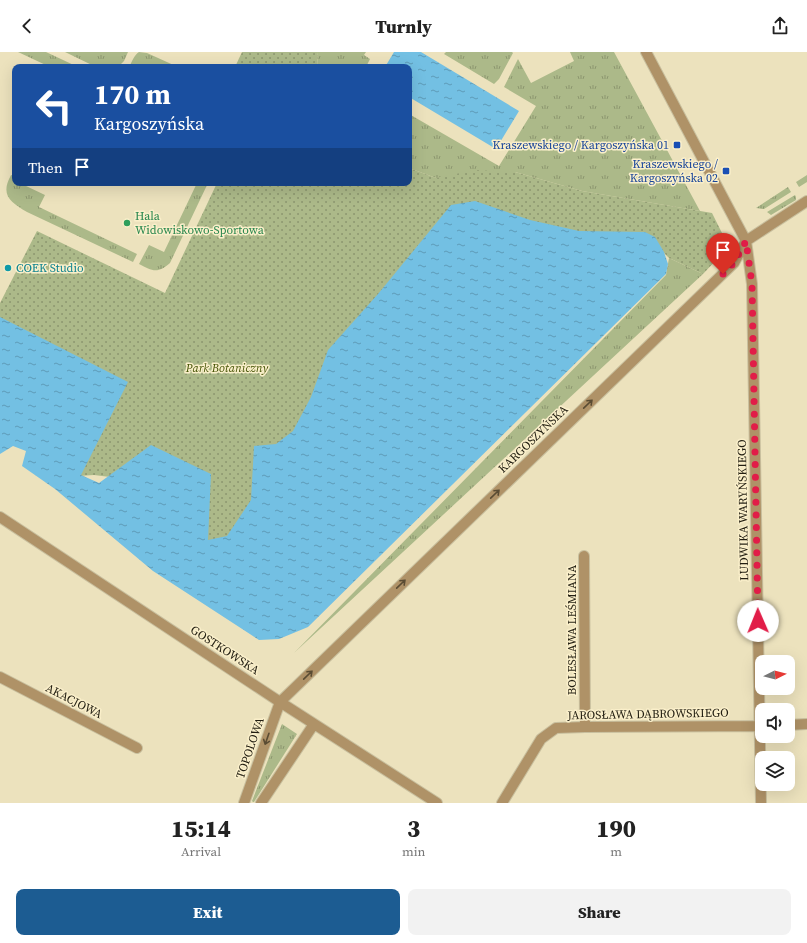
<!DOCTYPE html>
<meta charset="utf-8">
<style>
:root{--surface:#fff;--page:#f2f2f2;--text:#222;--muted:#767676;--accent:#1c5c92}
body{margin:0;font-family:"Source Serif 4",serif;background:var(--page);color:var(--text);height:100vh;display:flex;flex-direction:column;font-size:15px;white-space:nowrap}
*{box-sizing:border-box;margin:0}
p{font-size:13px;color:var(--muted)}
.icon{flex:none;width:22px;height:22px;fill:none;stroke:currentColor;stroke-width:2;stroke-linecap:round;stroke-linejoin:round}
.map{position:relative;height:751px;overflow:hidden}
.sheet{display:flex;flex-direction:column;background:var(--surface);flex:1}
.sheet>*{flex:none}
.hud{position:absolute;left:12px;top:12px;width:400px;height:122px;border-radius:8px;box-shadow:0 4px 16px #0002;background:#1a4fa0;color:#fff;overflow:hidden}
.needle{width:26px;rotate:84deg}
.tools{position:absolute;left:755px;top:603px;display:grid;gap:8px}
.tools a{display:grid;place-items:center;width:40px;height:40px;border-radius:8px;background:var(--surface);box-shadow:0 4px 16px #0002;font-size:20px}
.pin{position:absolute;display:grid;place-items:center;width:34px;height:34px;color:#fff;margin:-41px -17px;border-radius:50% 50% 50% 0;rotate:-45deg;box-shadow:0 0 4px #0007}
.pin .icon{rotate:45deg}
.me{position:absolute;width:44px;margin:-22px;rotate:359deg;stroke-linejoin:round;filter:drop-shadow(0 0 3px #0008)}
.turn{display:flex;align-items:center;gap:14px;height:84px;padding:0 16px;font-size:18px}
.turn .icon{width:52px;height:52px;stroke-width:2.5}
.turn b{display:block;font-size:28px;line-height:34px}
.then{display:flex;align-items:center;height:38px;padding:0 16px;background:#0003;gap:8px;font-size:15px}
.eta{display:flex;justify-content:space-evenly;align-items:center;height:68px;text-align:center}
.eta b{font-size:24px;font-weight:800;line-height:28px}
.button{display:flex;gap:8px;margin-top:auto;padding:8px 16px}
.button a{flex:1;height:46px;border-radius:8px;background:var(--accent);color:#fff;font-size:16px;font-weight:800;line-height:46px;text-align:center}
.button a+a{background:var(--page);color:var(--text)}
header{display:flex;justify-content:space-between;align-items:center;height:52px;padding:0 16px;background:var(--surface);font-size:18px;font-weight:800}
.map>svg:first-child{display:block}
.grass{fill:url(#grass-tufts)}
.park{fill:url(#park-dots)}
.water{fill:url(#water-ripples)}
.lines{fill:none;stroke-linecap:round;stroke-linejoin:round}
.street-casing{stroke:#c8bf9e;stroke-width:12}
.street{stroke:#af9267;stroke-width:10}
.oneway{stroke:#5a4c33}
.route{stroke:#e11d48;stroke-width:7;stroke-dasharray:0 12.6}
.transit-dot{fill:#1a4fb4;stroke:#faefca;stroke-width:1.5}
.leisure-dot{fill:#2e9e5b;stroke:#faefca;stroke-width:1.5}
.culture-dot{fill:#0f9aa8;stroke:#faefca;stroke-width:1.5}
.labels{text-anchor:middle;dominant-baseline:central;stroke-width:3;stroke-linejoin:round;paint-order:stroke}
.transit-label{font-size:12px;fill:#164399;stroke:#faefca;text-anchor:end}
.leisure-label{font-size:12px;fill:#27864d;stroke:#faefca;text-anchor:start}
.culture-label{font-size:12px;fill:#0d838f;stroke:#faefca;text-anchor:start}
.park-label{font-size:12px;font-style:italic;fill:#475507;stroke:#faefca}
.street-label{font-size:12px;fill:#221e11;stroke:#faefca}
</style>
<header><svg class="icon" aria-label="back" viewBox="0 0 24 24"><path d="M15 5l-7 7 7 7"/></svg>Turnly<svg class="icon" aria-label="share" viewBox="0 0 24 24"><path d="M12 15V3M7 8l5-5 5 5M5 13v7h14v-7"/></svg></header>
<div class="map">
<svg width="807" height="751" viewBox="0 0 807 751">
<defs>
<pattern id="grass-tufts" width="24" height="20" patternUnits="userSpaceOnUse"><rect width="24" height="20" fill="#acb989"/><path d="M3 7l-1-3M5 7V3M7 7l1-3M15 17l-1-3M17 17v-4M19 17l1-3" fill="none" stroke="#8c966f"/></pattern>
<pattern id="park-dots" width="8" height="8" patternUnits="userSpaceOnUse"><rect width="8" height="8" fill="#acb989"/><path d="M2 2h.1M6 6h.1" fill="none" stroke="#8c966f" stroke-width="1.8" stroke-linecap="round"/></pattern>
<pattern id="water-ripples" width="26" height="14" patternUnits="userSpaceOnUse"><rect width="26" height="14" fill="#73c0e3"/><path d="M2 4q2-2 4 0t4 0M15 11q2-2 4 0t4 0" fill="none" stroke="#5e9bb7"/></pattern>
</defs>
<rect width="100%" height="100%" fill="#ece2bd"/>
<path class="grass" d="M18,0H46L78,15H50Z
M65,0H128L124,9L118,15H96Z
M139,0L147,1L178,15H129C132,10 134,3 139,0Z
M317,0H366L364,3L370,7L366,15H318Z
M446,0H512L513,1L499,27L494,32L444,2Z
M570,0H614L700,159L582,139L515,120L436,126L409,116V62L499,114L536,54L504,35L518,7L531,31L574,9Z
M11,123L15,124V131H25L24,133L45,143L39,155L137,202L133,210L27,160C10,150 0,143 11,123Z
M807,123V130L799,135L796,130Z
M197,131H208L170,211C158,222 152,219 139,212L149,193L164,200Z
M788,135L791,140L764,157L756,156Z
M795,143L796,145V148L771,163L767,160Z
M669,206L703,222L294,601L666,223Z
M282,672L297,682L254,750H253L252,749Z"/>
<path class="park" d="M242,0H317L318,15H235Z
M409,116L436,126L475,118L515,120L582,139L712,161L723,183L721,203L703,222L669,206L647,184L261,448L229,490H204L110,425L94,423L78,424L0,286V251L37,179L165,241L217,131H409Z"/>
<path class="water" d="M394,0H421L519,59L496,97L409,45V15H385Z
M475,149L530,168L579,179L645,180L655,185L664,200L668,212L666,222L308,575L279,587L259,588L153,519L55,437L22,414L26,399L13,394L0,402V265L128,330L81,423L99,431L151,393L211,422L208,488L227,484L251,448L254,394L276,392L293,379L311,345L328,298L378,242L451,153Z"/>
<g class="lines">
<defs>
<path id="street" d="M646,0L746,189L752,232L761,751
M0,465L280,650L437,751
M584,504L585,675
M0,625L137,696
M788,673L807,672
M244,751L280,650L734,211L746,189L807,149
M261,751L314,672
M502,751L541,687L556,676L585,675L762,674"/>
</defs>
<use href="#street" class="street-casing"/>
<use href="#street" class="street"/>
</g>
<defs><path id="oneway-shaft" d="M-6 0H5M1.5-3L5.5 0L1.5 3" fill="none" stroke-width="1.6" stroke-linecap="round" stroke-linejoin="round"/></defs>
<g class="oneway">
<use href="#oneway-shaft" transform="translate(588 352) rotate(-44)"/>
<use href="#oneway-shaft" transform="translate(495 442) rotate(-44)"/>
<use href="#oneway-shaft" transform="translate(401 532) rotate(-44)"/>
<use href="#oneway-shaft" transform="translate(308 623) rotate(-44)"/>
<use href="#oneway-shaft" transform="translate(267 687) rotate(109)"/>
</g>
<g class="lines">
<path class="route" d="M723,222L734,211L746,189L752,232L758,569"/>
</g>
<g class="transit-dot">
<rect x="673" y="89" width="8" height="8" rx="2"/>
<rect x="722" y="115" width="8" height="8" rx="2"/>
</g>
<circle class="leisure-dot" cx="127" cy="171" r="4"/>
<circle class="culture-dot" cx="8" cy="216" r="4"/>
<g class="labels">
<g class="transit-label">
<text x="669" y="93">Kraszewskiego / Kargoszyńska 01</text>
<text x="718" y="112">Kraszewskiego /<tspan x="718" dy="14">Kargoszyńska 02</tspan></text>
</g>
<g class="leisure-label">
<text x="135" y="164">Hala<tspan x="135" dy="14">Widowiskowo-Sportowa</tspan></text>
</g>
<g class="culture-label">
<text x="16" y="216">COEK Studio</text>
</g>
<g class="park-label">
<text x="227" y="316">Park Botaniczny</text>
</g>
<g class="street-label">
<text transform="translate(533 387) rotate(-44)">KARGOSZYŃSKA</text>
<text transform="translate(743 458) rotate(-91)">LUDWIKA WARYŃSKIEGO</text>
<text transform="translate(572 578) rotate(-90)">BOLESŁAWA LEŚMIANA</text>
<text transform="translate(225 598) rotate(33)">GOSTKOWSKA</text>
<text transform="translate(74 649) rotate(27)">AKACJOWA</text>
<text transform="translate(648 662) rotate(-1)">JAROSŁAWA DĄBROWSKIEGO</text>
<text transform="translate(250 696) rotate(-71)">TOPOLOWA</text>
</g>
</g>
</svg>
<div class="tools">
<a><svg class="needle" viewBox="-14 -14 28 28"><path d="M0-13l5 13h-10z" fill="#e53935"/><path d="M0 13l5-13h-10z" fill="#767676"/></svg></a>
<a><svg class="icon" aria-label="sound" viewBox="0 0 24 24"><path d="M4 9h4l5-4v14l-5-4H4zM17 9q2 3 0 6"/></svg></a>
<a><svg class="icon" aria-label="layers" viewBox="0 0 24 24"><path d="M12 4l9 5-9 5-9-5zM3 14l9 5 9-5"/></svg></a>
</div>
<div class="pin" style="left:723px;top:222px;background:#d93025"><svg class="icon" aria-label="arrive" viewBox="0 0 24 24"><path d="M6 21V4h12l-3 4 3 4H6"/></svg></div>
<svg class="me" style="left:758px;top:569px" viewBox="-20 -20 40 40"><circle r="19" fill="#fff"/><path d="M0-13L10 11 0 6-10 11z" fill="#e11d48"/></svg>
<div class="hud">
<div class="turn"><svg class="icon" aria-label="left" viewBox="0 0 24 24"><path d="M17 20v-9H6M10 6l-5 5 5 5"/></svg><div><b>170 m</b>Kargoszyńska</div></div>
<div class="then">Then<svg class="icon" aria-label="arrive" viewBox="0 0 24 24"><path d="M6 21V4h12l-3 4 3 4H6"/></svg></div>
</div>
</div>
<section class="sheet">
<div class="eta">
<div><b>15:14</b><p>Arrival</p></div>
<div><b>3</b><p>min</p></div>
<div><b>190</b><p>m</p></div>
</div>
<div class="button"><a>Exit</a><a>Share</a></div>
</section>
